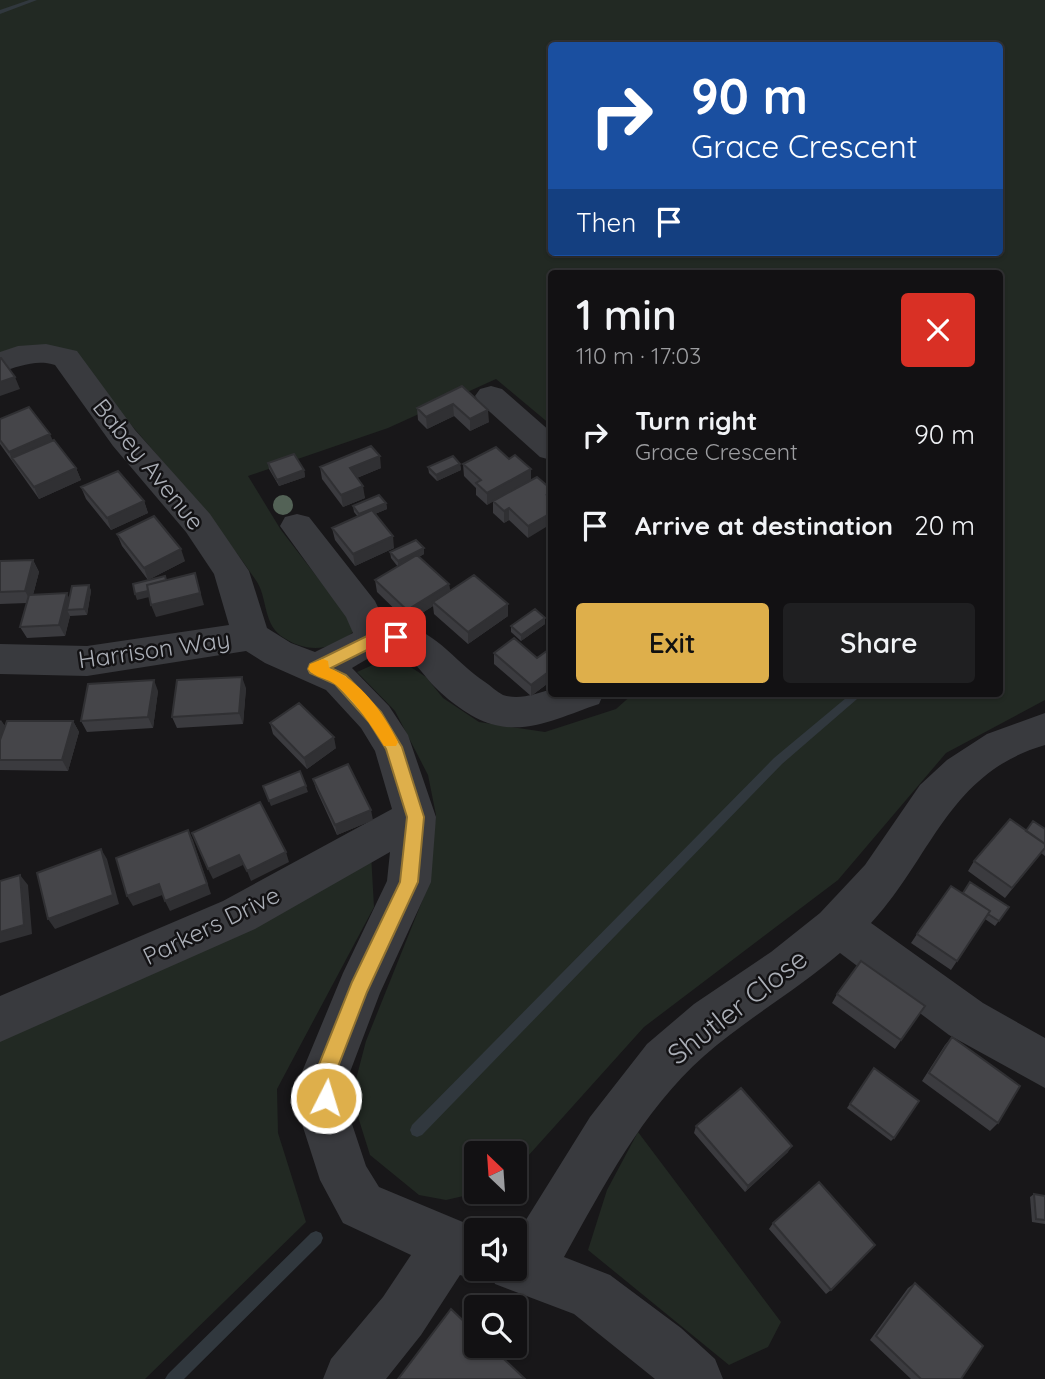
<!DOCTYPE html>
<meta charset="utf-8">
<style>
:root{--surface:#121113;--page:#1f1f21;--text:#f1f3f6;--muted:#9c9da0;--line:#313133;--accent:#deaf4b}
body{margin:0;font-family:Quicksand,sans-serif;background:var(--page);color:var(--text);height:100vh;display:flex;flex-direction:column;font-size:26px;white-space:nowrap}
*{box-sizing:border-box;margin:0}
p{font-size:23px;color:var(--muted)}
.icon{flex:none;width:38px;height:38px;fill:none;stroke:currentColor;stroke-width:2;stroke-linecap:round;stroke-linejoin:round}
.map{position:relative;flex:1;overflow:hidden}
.sheet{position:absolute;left:548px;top:270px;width:455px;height:427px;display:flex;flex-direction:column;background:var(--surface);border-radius:7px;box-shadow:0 2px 5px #0004,0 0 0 2px var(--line)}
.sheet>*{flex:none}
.top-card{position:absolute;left:548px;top:42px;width:455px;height:214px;border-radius:7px;box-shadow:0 2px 5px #0004,0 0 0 2px var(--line);background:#1a4fa0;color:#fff;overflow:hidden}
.needle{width:46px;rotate:335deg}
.controls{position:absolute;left:464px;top:1141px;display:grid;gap:14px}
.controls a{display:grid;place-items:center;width:63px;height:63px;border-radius:7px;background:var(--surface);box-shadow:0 2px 5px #0004,0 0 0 2px var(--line);font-size:35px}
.pin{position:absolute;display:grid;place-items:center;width:60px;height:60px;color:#fff;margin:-30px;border-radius:14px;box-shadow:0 4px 10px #0006}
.me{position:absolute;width:77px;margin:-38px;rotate:5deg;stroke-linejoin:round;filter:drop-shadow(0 0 5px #0008)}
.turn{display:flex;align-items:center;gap:24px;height:147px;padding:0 28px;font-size:32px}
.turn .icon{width:91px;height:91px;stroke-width:2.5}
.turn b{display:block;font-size:49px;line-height:60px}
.then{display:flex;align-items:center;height:66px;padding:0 28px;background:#0003;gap:14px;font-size:26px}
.round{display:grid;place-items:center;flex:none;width:74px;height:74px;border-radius:7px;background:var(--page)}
.overview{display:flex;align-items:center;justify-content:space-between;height:119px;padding:0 28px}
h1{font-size:42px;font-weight:600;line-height:52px}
.action{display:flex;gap:14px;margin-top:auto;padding:14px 28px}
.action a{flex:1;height:80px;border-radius:7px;background:var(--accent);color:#111;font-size:28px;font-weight:600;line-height:80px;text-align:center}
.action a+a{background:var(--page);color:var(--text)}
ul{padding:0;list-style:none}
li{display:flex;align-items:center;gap:21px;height:91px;padding:0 28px}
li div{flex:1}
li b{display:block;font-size:26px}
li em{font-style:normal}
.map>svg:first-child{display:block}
.green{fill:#222923;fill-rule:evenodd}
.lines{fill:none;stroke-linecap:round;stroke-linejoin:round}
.stream{fill:#31383e;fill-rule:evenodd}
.street{fill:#393a3e;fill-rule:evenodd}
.tree{fill:#536256}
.wall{fill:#3b3b3f}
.shaded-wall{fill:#303033}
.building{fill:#454549;stroke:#303033;stroke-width:2}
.route{fill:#deaf4b;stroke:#907231;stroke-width:2}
.slow{fill:#f59e0b}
.labels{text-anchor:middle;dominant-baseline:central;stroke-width:5;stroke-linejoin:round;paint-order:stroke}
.street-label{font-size:24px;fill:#abafb7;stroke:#131214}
.near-street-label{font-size:28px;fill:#abafb7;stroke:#131214}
</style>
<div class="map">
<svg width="1045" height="1379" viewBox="0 0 1045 1379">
<rect width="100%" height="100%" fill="#181719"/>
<path class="green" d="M0,0H1045V700L946,753L838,880L644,1027L519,1166L515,1169L514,1153H476V1192H481L446,1200L419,1195L370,1155L359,1120L354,1087L366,1041L427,889L436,815L428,775L395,711L357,672L377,663L403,662L426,677L443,698L479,722L545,732L616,709L634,693H999V273H551V425L496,379L388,428L248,476L281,530L348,617L353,632C331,651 307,654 281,636C262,621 268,596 255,579C201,500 133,430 72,355L0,354ZM551,46H999V252H551Z
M371,854L374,907L277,1089L278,1133L306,1222L145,1379H0V1033Z
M638,1132L781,1322L768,1347L729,1365L588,1250L607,1190Z"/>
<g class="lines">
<path class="stream" d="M29,0H37L0,14V10Z
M852,693H864L782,764L422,1135L417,1137L412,1135L410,1130L412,1125L774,758Z
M316,1231L321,1233L323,1238L321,1243L184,1379H165L168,1374L311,1233Z"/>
<path class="street" d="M46,344L77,351L135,430L210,514L249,571L267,628L291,643L315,652L353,633L346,617L280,526L285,517L297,514L309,517L375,601L386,624C429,620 453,661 485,682C491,686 497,692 503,695C519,700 537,694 551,689V693H604L599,704C565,715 531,734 495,725C475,721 450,702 436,688C423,676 411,652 391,652C377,652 364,661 352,668L389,706L408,735L436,817L431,882L380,993L350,1072L352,1124L366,1166L379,1187L482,1230H476V1269H514V1239L590,1117L647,1044L694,1004L771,952L820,913L865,865L920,785L947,760L987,734L1045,713V745C948,773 931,859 871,923L983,1003L1045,1038V1088L949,1035L840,953C797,990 746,1019 704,1056C642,1111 604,1186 564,1257L610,1275L681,1328L715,1359L723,1379H655L574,1314L495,1284L491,1274L476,1280L460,1275L421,1335L386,1379H323L331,1359L383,1297L411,1255L343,1223L320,1180L302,1124V1072L343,973L387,881L390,852L255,929L0,1042V996L223,901L392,809L375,751L361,728L326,690L265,663L246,651L87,676L0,674V644L87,646L229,625L214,574L186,532L113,446L55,365C35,359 19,367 0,372V352L18,346Z
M491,386L502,389L551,432V460L540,457L480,403L475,396L480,389Z"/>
</g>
<circle class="tree" cx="283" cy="505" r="10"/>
<path class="wall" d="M462,386L489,422L470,431L454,416L427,429L418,420L417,408Z
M0,419L53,440L76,468L81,480L39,499L0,444Z
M509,459L531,469L528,538L509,520L504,523L493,513V501L487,505L476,495V488L464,476L463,464Z
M268,463L304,470L305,477L279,486L269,469Z
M460,464L461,470L437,481L429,473L428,467Z
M320,467L381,468L357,478L365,498L343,507L322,479Z
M81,487L144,501L148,513L111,530L86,499Z
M386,503L387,509L375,514L394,548L355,566L335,540L332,528L358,517L354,512L353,506Z
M117,534L185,561L148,580L122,546Z
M390,552L424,554L419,557L449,584L450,591L508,616L468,644L434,614L433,606L408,622L377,592L375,580L398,567L391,558Z
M33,560L39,572L33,595L69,599L89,585L91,591L87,615L70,616L65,636L27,638L20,627L27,603L0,604V561Z
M545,618V624L521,641L511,632V626Z
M551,648V681L531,696L494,664V653L537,658Z
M246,688L243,724L177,728L172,717Z
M158,691L153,728L87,732L81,721Z
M0,720L5,726L73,721L79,732L68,771L0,770Z
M270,723L336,748L307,769L273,734Z
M313,779L373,820L337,835L316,789Z
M1045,829V856L1041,853L1005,898L968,871L974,861L1026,831Z
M1009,907L995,926L985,919L951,970L911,943L917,934Z
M837,994L925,1006L895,1049L832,1003Z
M952,1037L998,1123L990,1131L922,1081L945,1045Z
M874,1068L894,1138L891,1141L847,1108Z
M696,1126L788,1152L745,1192L694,1133Z
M1034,1194L1045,1196V1224L1032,1222L1030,1197Z
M773,1223L831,1290L826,1294L769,1229Z
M915,1283L961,1379H911L870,1340L908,1288Z"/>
<path class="shaded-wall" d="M15,377L20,389L0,396V382Z
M453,404L454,416L427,429L426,417Z
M488,410L489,422L470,431V419Z
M50,434L55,446L12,458L14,464L9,452Z
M380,456L381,468L351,480L350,468Z
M460,464L461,470L437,481L436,475Z
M76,468L81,480L39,499L34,487Z
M531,469V481L487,505V493Z
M304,470L305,477L279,486L277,480Z
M363,486L365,498L343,507L341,495Z
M144,501L148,513L111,530L107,518Z
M386,503L387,509L360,520L359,514Z
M509,508V520L504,523V511Z
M551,513V524L528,538V526Z
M393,536L394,548L355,566L353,554Z
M424,548V554L398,567V561Z
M181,549L185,561L148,580L144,568Z
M33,560L39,572L31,602L25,591Z
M195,573L204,605L156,617L151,605Z
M165,576L170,592L137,600L135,594Z
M449,584L450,596L433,602V606L408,622L407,610Z
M89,585L91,591L87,615L84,609Z
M67,593L72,605L67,610L70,616L65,636L59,625Z
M508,604V616L468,644V632Z
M545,618V624L521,641V635Z
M551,670V681L531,696V685Z
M242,677L246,688L243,724L239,713Z
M154,680L158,691L153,728L148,717Z
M1,720L8,731L0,755V723Z
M73,721L79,732L68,771L62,760Z
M334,737L336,748L307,769L304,758Z
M306,786L308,792L271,806L269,801Z
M371,810L373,820L337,835L335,825Z
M188,830L193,840L211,894L170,911L165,901Z
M101,849L107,859L119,904L55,929L48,919Z
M286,852L289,862L251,881L247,871Z
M239,855L243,865L213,879L208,869Z
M20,875L28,885L32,934L0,943V932Z
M159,884L165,894L133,906L127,896Z
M792,1146L788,1152L745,1192L748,1186Z"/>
<path class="building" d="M0,358H1L15,377L0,382Z
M462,386L488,410L470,419L453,404L426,417L417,408Z
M29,407L50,434L9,452L0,440V419Z
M54,440L76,468L34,487L12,458Z
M371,446L380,456L350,468L363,486L341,495L320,467Z
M496,447L509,459L515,455L531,469L487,493L476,483L481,480L463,464Z
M294,454L304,470L277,480L268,463Z
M453,456L460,464L436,475L428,467Z
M118,471L144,501L107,518L81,487Z
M537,477L551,489V493L547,495L551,498V513L528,526L509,508L504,511L493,501Z
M379,495L386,503L359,514L353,506Z
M372,510L393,536L353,554L332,528Z
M154,516L181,549L144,568L117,534Z
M416,540L424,548L398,561L390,552Z
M417,555L449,584L407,610L375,580Z
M33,560L25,591L0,592V561Z
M195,573L200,593L151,605L147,585Z
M474,575L508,604L468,632L433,602Z
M165,576L166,580L147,585L148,591L135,594L133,584Z
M89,585L84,609L67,610L72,586Z
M67,593L59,625L20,627L29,595Z
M535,609L545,618L521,635L511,626Z
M514,638L537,658L551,648V670L531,685L494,653Z
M242,677L239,713L172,717L177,680Z
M154,680L148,717L81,721L88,684Z
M299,703L334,737L304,758L270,723Z
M7,721H73L62,760H0V740Z
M348,764L371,810L335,825L313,779Z
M300,771L306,786L269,801L263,786Z
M260,802L286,852L247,871L239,855L208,869L192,833Z
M1010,819L1045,844V848L1012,888L974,861Z
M1033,821L1045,829V844L1026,831Z
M188,830L207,884L165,901L159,884L127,896L116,858Z
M101,849L113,895L48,919L37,873Z
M20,875L24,925L0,932V881Z
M970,882L1009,907L999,921L988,914L990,911L963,893Z
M951,886L990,911L957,961L917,934Z
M861,961L925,1006L901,1040L837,994Z
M952,1037L1020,1086L998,1123L929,1073Z
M874,1068L919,1101L894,1138L850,1104Z
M741,1088L792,1146L748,1186L696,1126Z
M819,1182L875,1245L831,1290L773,1223Z
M1034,1194L1045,1196V1220L1036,1219Z
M915,1283L983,1346L961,1379H921L876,1336Z
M451,1309L476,1333V1346H490L525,1379H398Z"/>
<path class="route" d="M396,631L404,637L402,642L377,645L331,668L346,675L381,712L402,747L424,817L418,882L367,992L336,1072V1098L333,1105L326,1108L319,1105L316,1098V1072L352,982L400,882L407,817L386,749L369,722L335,684L310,673L308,669L310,664L369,635Z"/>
<path class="slow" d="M323,659L328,661L329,668C360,680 384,713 398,742L396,746H384C371,725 356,702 336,685C328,678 314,678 308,669L310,664Z"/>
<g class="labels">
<g class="street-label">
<text transform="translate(149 464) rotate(51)">Babey Avenue</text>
<text transform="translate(154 649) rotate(-8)">Harrison Way</text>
<text transform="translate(211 925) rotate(-26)">Parkers Drive</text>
</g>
<g class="near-street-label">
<text transform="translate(737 1006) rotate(-38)">Shutler Close</text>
</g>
</g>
</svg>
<div class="controls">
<a><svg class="needle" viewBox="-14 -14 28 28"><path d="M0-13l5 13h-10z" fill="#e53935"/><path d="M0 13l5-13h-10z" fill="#9c9da0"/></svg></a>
<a><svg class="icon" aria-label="sound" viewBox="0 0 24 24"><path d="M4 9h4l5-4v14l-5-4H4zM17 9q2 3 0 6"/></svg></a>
<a><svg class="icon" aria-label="search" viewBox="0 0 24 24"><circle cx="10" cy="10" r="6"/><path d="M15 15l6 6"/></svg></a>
</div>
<div class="pin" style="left:396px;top:637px;background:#d93025"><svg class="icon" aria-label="arrive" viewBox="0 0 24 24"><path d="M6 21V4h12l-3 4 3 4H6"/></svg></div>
<svg class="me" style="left:326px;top:1098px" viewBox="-20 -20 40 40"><circle r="17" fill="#deaf4b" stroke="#fff" stroke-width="3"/><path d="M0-11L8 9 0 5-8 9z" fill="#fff"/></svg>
<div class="top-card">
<div class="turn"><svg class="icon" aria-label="right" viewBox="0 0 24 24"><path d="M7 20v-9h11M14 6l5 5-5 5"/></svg><div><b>90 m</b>Grace Crescent</div></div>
<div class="then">Then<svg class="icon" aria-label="arrive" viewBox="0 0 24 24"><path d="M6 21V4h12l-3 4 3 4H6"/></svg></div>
</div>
<section class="sheet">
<div class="overview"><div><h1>1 min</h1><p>110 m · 17:03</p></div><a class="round" style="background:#d93025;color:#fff"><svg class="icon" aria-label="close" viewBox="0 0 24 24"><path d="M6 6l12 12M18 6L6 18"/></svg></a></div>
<ul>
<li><svg class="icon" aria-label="right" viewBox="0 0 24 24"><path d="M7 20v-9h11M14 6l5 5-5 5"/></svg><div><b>Turn right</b><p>Grace Crescent</p></div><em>90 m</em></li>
<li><svg class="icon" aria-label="arrive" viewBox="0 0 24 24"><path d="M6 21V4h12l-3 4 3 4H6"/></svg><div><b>Arrive at destination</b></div><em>20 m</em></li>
</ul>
<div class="action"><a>Exit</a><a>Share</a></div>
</section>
</div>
